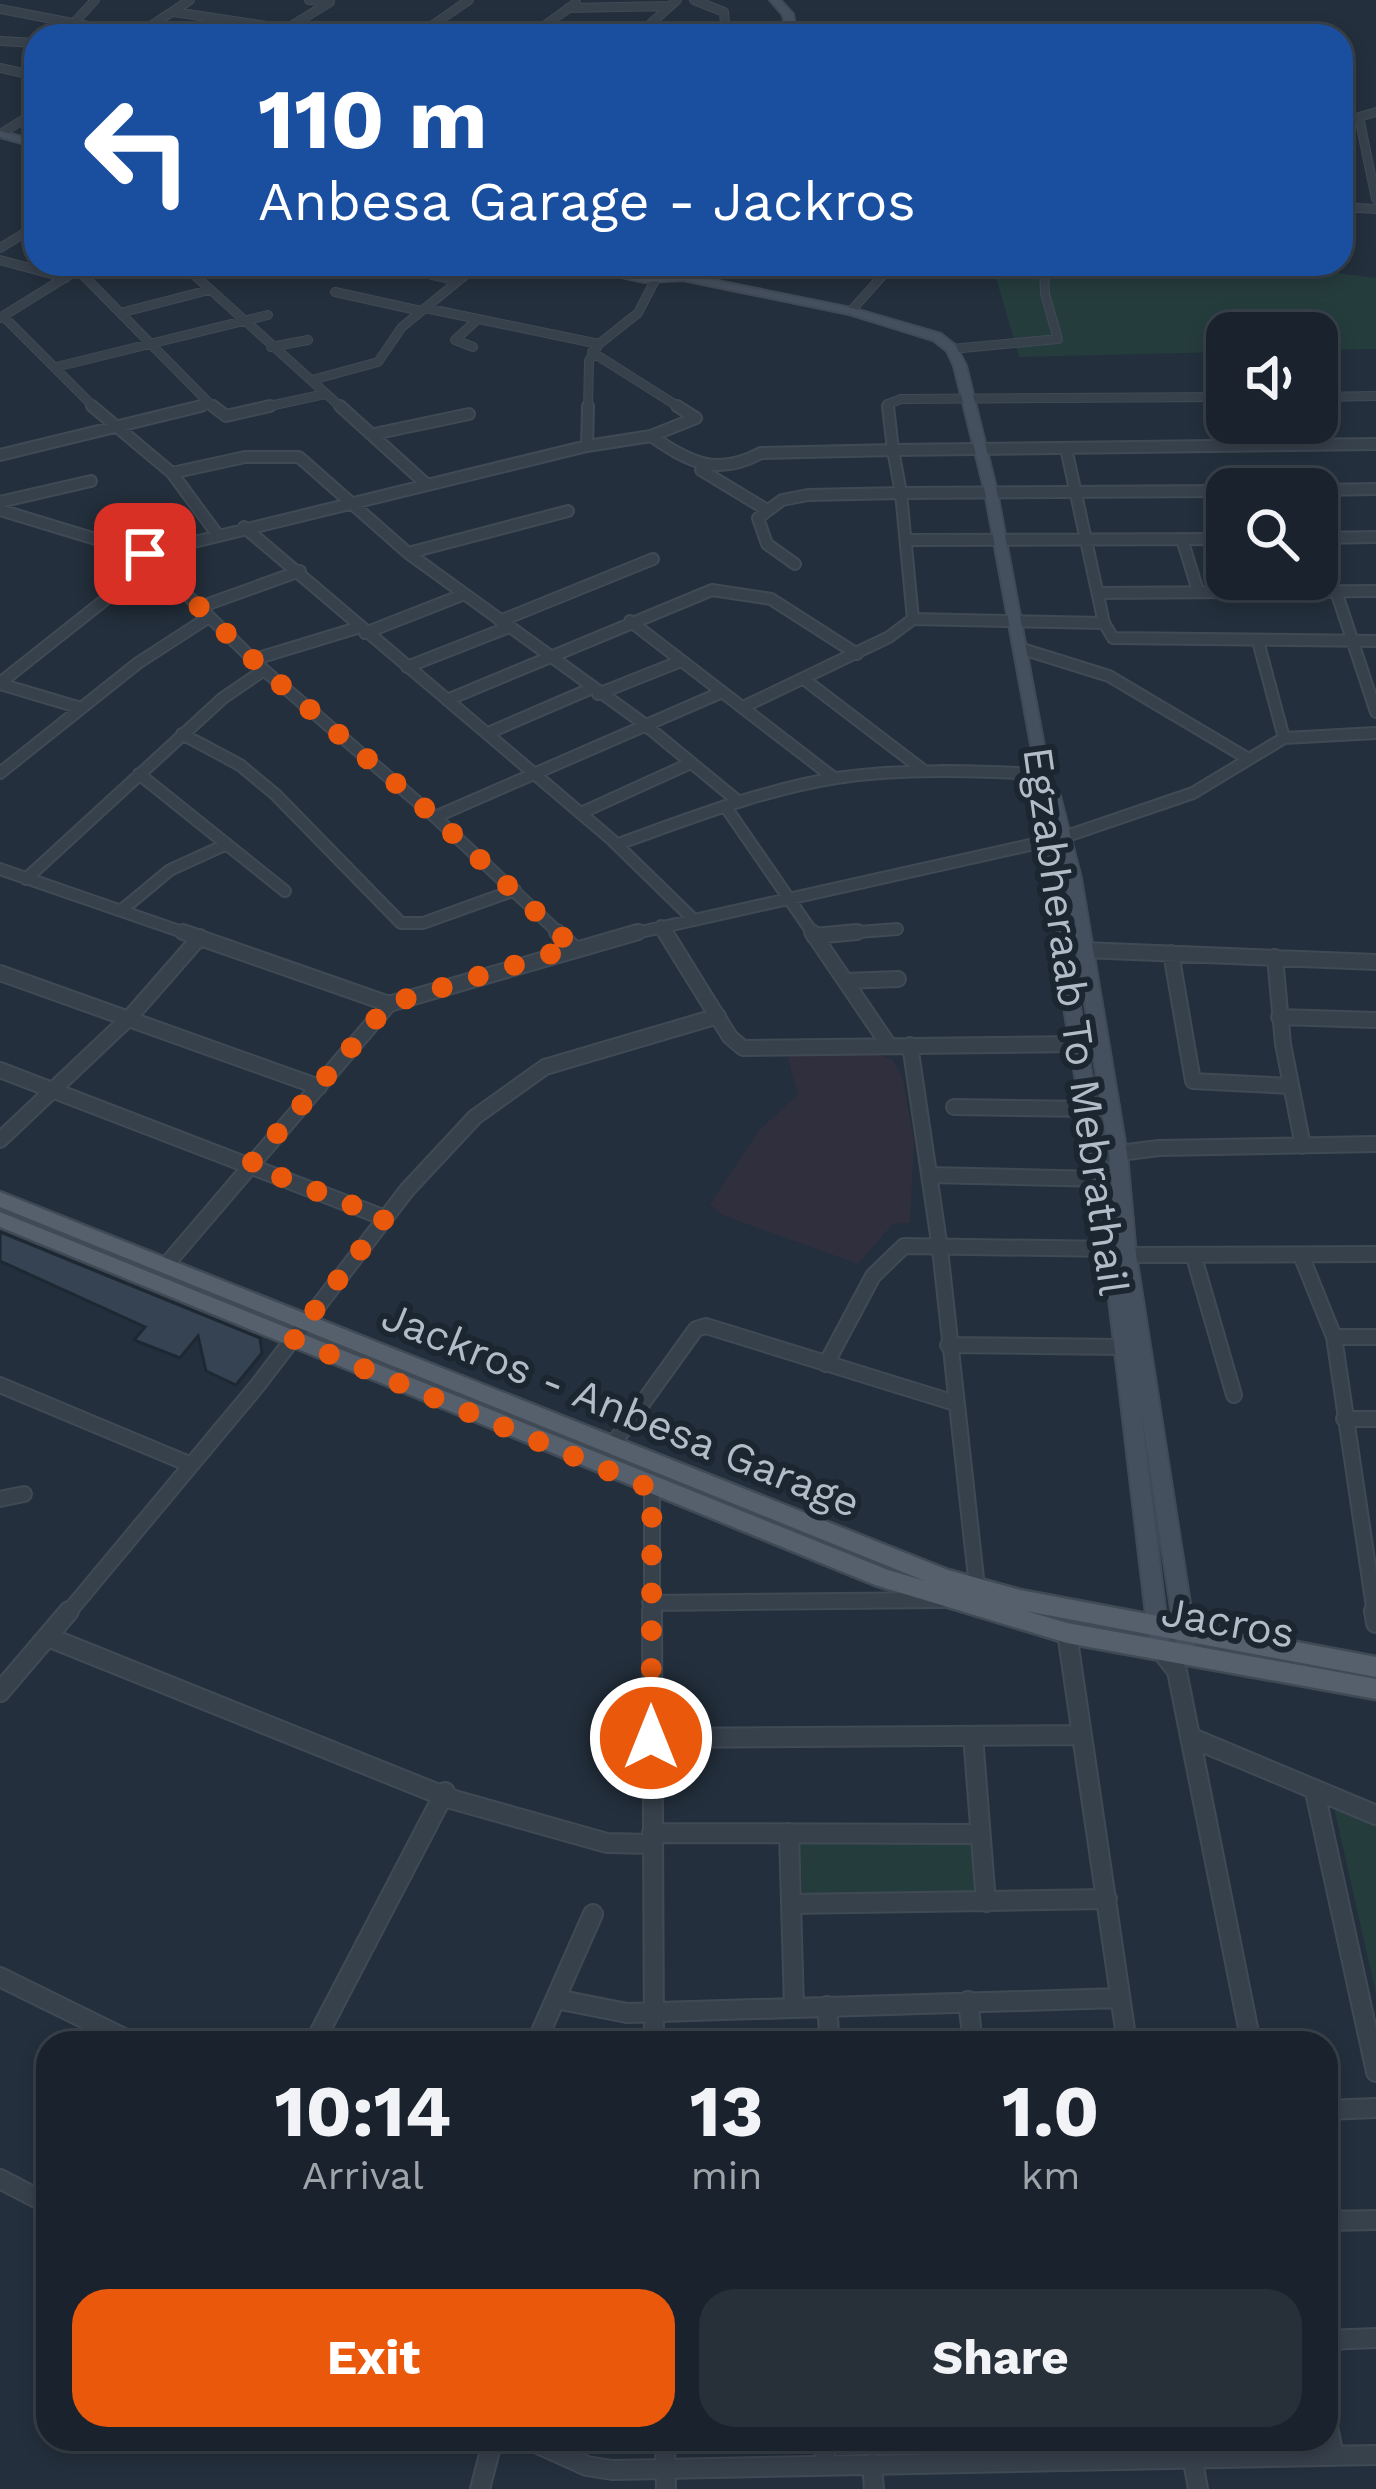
<!DOCTYPE html>
<style>
:root{--surface:#1a232d;--page:#272f39;--text:#f1f3f6;--muted:#9fa4aa;--line:#384049;--accent:#ea580c}
body{margin:0;font-family:"Work Sans",sans-serif;background:var(--page);color:var(--text);height:100vh;display:flex;flex-direction:column;font-size:45px;white-space:nowrap}
*{box-sizing:border-box;margin:0}
p{font-size:39px;color:var(--muted)}
.icon{flex:none;width:66px;height:66px;fill:none;stroke:currentColor;stroke-width:2;stroke-linecap:round;stroke-linejoin:round}
.map{position:relative;flex:1;overflow:hidden}
.side{position:absolute;left:36px;top:2031px;width:1302px;height:420px;display:flex;flex-direction:column;background:var(--surface);border-radius:36px;box-shadow:0 6px 18px #0003,0 0 0 3px var(--line)}
.side>*{flex:none}
.top-card{position:absolute;left:24px;top:24px;width:1329px;height:252px;border-radius:36px;box-shadow:0 6px 18px #0003,0 0 0 3px var(--line);background:#1a4fa0;color:#fff;overflow:hidden}
.buttons{position:absolute;left:1206px;top:312px;display:grid;gap:24px}
.buttons a{display:grid;place-items:center;width:132px;height:132px;border-radius:24px;background:var(--surface);box-shadow:0 6px 18px #0003,0 0 0 3px var(--line);font-size:60px}
.pin{position:absolute;display:grid;place-items:center;width:102px;height:102px;color:#fff;margin:-51px;border-radius:24px;box-shadow:0 6px 18px #0006}
.me{position:absolute;width:132px;margin:-66px;rotate:0deg;stroke-linejoin:round;filter:drop-shadow(0 0 9px #0008)}
.turn{display:flex;align-items:center;gap:42px;height:252px;padding:0 36px;font-size:54px}
.turn .icon{width:156px;height:156px;stroke-width:2.5}
.turn b{display:block;font-size:84px;line-height:102px}
.eta{display:flex;justify-content:space-evenly;align-items:center;height:204px;text-align:center}
.eta b{font-size:72px;font-weight:700;line-height:84px}
.primary-button{display:flex;gap:24px;margin-top:auto;padding:24px 36px}
.primary-button a{flex:1;height:138px;border-radius:36px;background:var(--accent);color:#fff;font-size:48px;font-weight:700;line-height:138px;text-align:center}
.primary-button a+a{background:var(--page);color:var(--text)}
.map>svg:first-child{display:block}
.medical{fill:#302f3d}
.green{fill:#253c3d}
.building{fill:#354352;stroke:#1e2833;stroke-width:3}
.lines{fill:none;stroke-linecap:round;stroke-linejoin:round}
.street-far3-casing{stroke:#404a55;stroke-width:10}
.street-far2-casing{stroke:#404a55;stroke-width:14}
.street-far1-casing{stroke:#404a55;stroke-width:18}
.street-casing{stroke:#404a55;stroke-width:22}
.secondary-casing{stroke:#404a55;stroke-width:4}
.primary-casing{stroke:#404a55;stroke-width:5}
.street-far3{stroke:#37414c;stroke-width:8}
.street-far2{stroke:#37414c;stroke-width:10}
.street-far1{stroke:#37414c;stroke-width:14}
.street{stroke:#37414c;stroke-width:18}
.secondary{fill:#45505f;fill-rule:evenodd}
.primary{fill:#55606c;fill-rule:evenodd}
.route{stroke:#ea580c;stroke-width:21;stroke-dasharray:0 37.8}
.labels{text-anchor:middle;dominant-baseline:central;stroke-width:12;stroke-linejoin:round;paint-order:stroke}
.street-label{font-size:42px;fill:#b2bcc8;stroke:#1c2631}
</style>
<div class="map">
<svg width="1376" height="2489" viewBox="0 0 1376 2489">
<rect width="100%" height="100%" fill="#232f3c"/>
<path class="medical" d="M877,1054L892,1059L903,1079L914,1141L910,1223L893,1224L858,1264L722,1215L710,1204L760,1129L798,1095L787,1056Z"/>
<path class="green" d="M992,264H1268L1376,278V349L1317,350V333H1227V352L1019,357Z
M1333,1803L1376,1819V1994Z
M979,1828L987,1893L803,1898L799,1833Z"/>
<path class="building" d="M0,1232L260,1338L262,1353L236,1385L206,1371L198,1336L180,1358L134,1340L145,1327L0,1261Z"/>
<g class="lines">
<defs>
<path id="street-far3" d="M694,0L724,12L726,36
M568,8L670,6
M0,9L140,36
M174,12L287,29
M432,26L490,36
M280,33L330,2L309,0
M137,35L190,0
M49,36L74,23L95,0
M417,36L469,0
M530,36L576,3
M637,36L677,0
M0,41L36,43
M0,68L36,76
M1376,112L1359,117L1376,199
M0,134L36,112
M1341,207L1376,209
M0,248L36,226
M0,260L66,278
M182,264L343,409
M844,264L884,274L851,311
M407,269L457,281
M78,270L210,404L188,409
M335,292L421,311
M425,308L599,344L638,313L655,280
M124,312L209,290
M3,316L96,409
M0,318L87,264
M271,347L308,340
M473,347L455,340L478,319
M952,349L1058,339L1045,294L1044,264
M592,352L682,409
M56,367L268,315
M312,380L378,362L402,327L479,264
M1317,397L1376,396
M210,404L217,409
M256,409L325,394
M588,409L589,361L599,344
M889,409L888,404L901,399L1227,397"/>
<path id="street-far2" d="M92,406L172,473L217,534
M213,406L226,416L270,406
M340,406L425,483
M374,434L469,414
M651,436C689,462 717,477 761,453L893,450L888,406
M587,446L651,436L696,418L677,406
M1066,448L1104,623L1113,638L1376,641
M0,455L201,406
M701,470L767,510
M172,473L245,457H299L408,553L568,511
M1317,490L1376,489
M1227,491L901,493L893,450L1376,444
M0,502L91,481
M0,510L145,554L264,670L435,817L561,935
M244,527L611,839L691,917
M1317,538L1376,537
M1182,539L1198,591
M907,540L1227,539
M408,553L643,723L739,802
M145,554L587,446L588,406
M1336,591L1376,712
M1099,593L1376,591
M200,607L300,571
M913,619L1104,623
M500,621L653,559
M630,621L834,778
M365,633L462,595
M1258,641L1284,738
M1019,648L1109,676L1247,758
M255,659L357,628
M407,667L509,627
M805,680L923,770
M0,683L106,599L161,567
M0,684L81,708
M598,694L681,661
M447,700L712,590L771,599L857,654
M743,707L889,637L913,619L901,493L808,495L782,500L758,518L767,544L795,564
M488,733L590,689
M182,734L240,765L276,795L401,923H423L515,890
M0,773L138,663L209,617
M139,774L285,891
M725,806L814,935
M583,812L691,763
M435,817L720,693
M621,843C691,818 762,790 836,778C904,768 974,771 1042,774
M0,869L191,935
M26,879L223,698L264,670
M123,909L170,870L227,844
M661,926L667,935
M627,935L1061,838L1193,793L1284,738L1376,733
M821,935L897,929"/>
<path id="street-far1" d="M183,932L389,1004
M557,932L573,947
M665,932L730,1037L743,1048L1081,1044
M812,932L888,1044
M814,936L857,932
M1084,950L1376,962
M1171,953L1193,1081L1290,1086
M1275,957L1283,1044L1303,1146
M0,973L319,1087
M845,981L898,979
M1279,1017L1376,1020
M910,1045L940,1249L977,1587
M0,1070L385,1218
M954,1107L1091,1109
M0,1140L130,1017L200,937
M1095,1156L1159,1148L1376,1144
M929,1175L1102,1179
M1127,1255L1376,1254
M1301,1255L1334,1337L1375,1614
M1194,1257L1234,1395
M166,1265L389,1004L638,932
M1334,1337H1376
M948,1345L1122,1347
M826,1364L873,1276L904,1246L1112,1249
M0,1385L189,1464
M1344,1419H1376
M611,1447L696,1329L706,1326L955,1403
M652,1489V1614
M0,1499L24,1494
M650,1603L943,1600
M67,1614L257,1386L407,1190L475,1117L545,1067L718,1016"/>
<path id="street" d="M652,1611L654,2043
M1374,1611L1376,1623
M1067,1633L1127,2043
M48,1637L451,1799L607,1843L652,1844
M1160,1649L1177,1671L1251,2043
M0,1692L69,1611
M973,1736L986,1902
M651,1738L1080,1735
M1192,1738L1376,1815
M1315,1792L1376,2072
M652,1833L980,1834
M789,1833L794,2007
M791,1904L1107,1899
M0,1977L134,2043
M556,1999L627,2013L1120,1998
M968,2001L973,2043
M827,2006L830,2043
M314,2043L445,1792
M536,2043L593,1914
M1326,2110L1376,2108
M0,2179L48,2204
M1326,2221L1376,2220
M1326,2340L1376,2338
M1326,2417L1334,2456
M527,2439L587,2466L612,2470L1376,2455
M665,2439L666,2489
M824,2439L825,2463
M1189,2439L1198,2489
M872,2464L874,2489
M480,2489L493,2439"/>
<path id="secondary" d="M770,0H780L793,14L797,36H787L783,15Z
M0,131L36,141V147L0,137Z
M561,264H585L645,276L683,274L851,308L941,334L956,346L966,366L997,492L1051,784L1060,796L1081,878L1127,1154L1136,1255L1196,1642L1193,1648L1186,1651L1179,1648L1176,1642L1140,1403L1170,1649L1167,1655L1160,1658L1153,1655L1150,1649L1103,1249L1030,797L1037,785L1031,745L985,492L954,366L947,351L933,340L849,314L683,280L645,282ZM1044,797L1065,878L1109,1154L1114,1206Z"/>
<path id="primary" d="M0,1192L948,1570L1020,1590L1376,1657V1677L1026,1611L1067,1623L1376,1679V1699L1067,1643L875,1585L0,1227V1212L888,1570L925,1581L0,1207Z"/>
</defs>
<use href="#street-far3" class="street-far3-casing"/>
<use href="#street-far2" class="street-far2-casing"/>
<use href="#street-far1" class="street-far1-casing"/>
<use href="#street" class="street-casing"/>
<use href="#secondary" class="secondary-casing"/>
<use href="#primary" class="primary-casing"/>
<use href="#street-far3" class="street-far3"/>
<use href="#street-far2" class="street-far2"/>
<use href="#street-far1" class="street-far1"/>
<use href="#street" class="street"/>
<use href="#secondary" class="secondary"/>
<use href="#primary" class="primary"/>
</g>
<g class="lines">
<path class="route" d="M145,554L264,670L435,817L573,947L389,1004L250,1165L385,1218L293,1339L652,1489L651,1738"/>
</g>
<g class="labels">
<g class="street-label">
<text transform="translate(1076 1021) rotate(82)">Egzabheraab To Mebrathail</text>
<text transform="translate(621 1409) rotate(22)">Jackros - Anbesa Garage</text>
<text transform="translate(1228 1622) rotate(10)">Jacros</text>
</g>
</g>
</svg>
<div class="buttons">
<a><svg class="icon" aria-label="sound" viewBox="0 0 24 24"><path d="M4 9h4l5-4v14l-5-4H4zM17 9q2 3 0 6"/></svg></a>
<a><svg class="icon" aria-label="search" viewBox="0 0 24 24"><circle cx="10" cy="10" r="6"/><path d="M15 15l6 6"/></svg></a>
</div>
<div class="pin" style="left:145px;top:554px;background:#d93025"><svg class="icon" aria-label="arrive" viewBox="0 0 24 24"><path d="M6 21V4h12l-3 4 3 4H6"/></svg></div>
<svg class="me" style="left:651px;top:1738px" viewBox="-20 -20 40 40"><circle r="17" fill="#ea580c" stroke="#fff" stroke-width="3"/><path d="M0-11L8 9 0 5-8 9z" fill="#fff"/></svg>
<div class="top-card">
<div class="turn"><svg class="icon" aria-label="left" viewBox="0 0 24 24"><path d="M17 20v-9H6M10 6l-5 5 5 5"/></svg><div><b>110 m</b>Anbesa Garage - Jackros</div></div>
</div>
<section class="side">
<div class="eta">
<div><b>10:14</b><p>Arrival</p></div>
<div><b>13</b><p>min</p></div>
<div><b>1.0</b><p>km</p></div>
</div>
<div class="primary-button"><a>Exit</a><a>Share</a></div>
</section>
</div>
